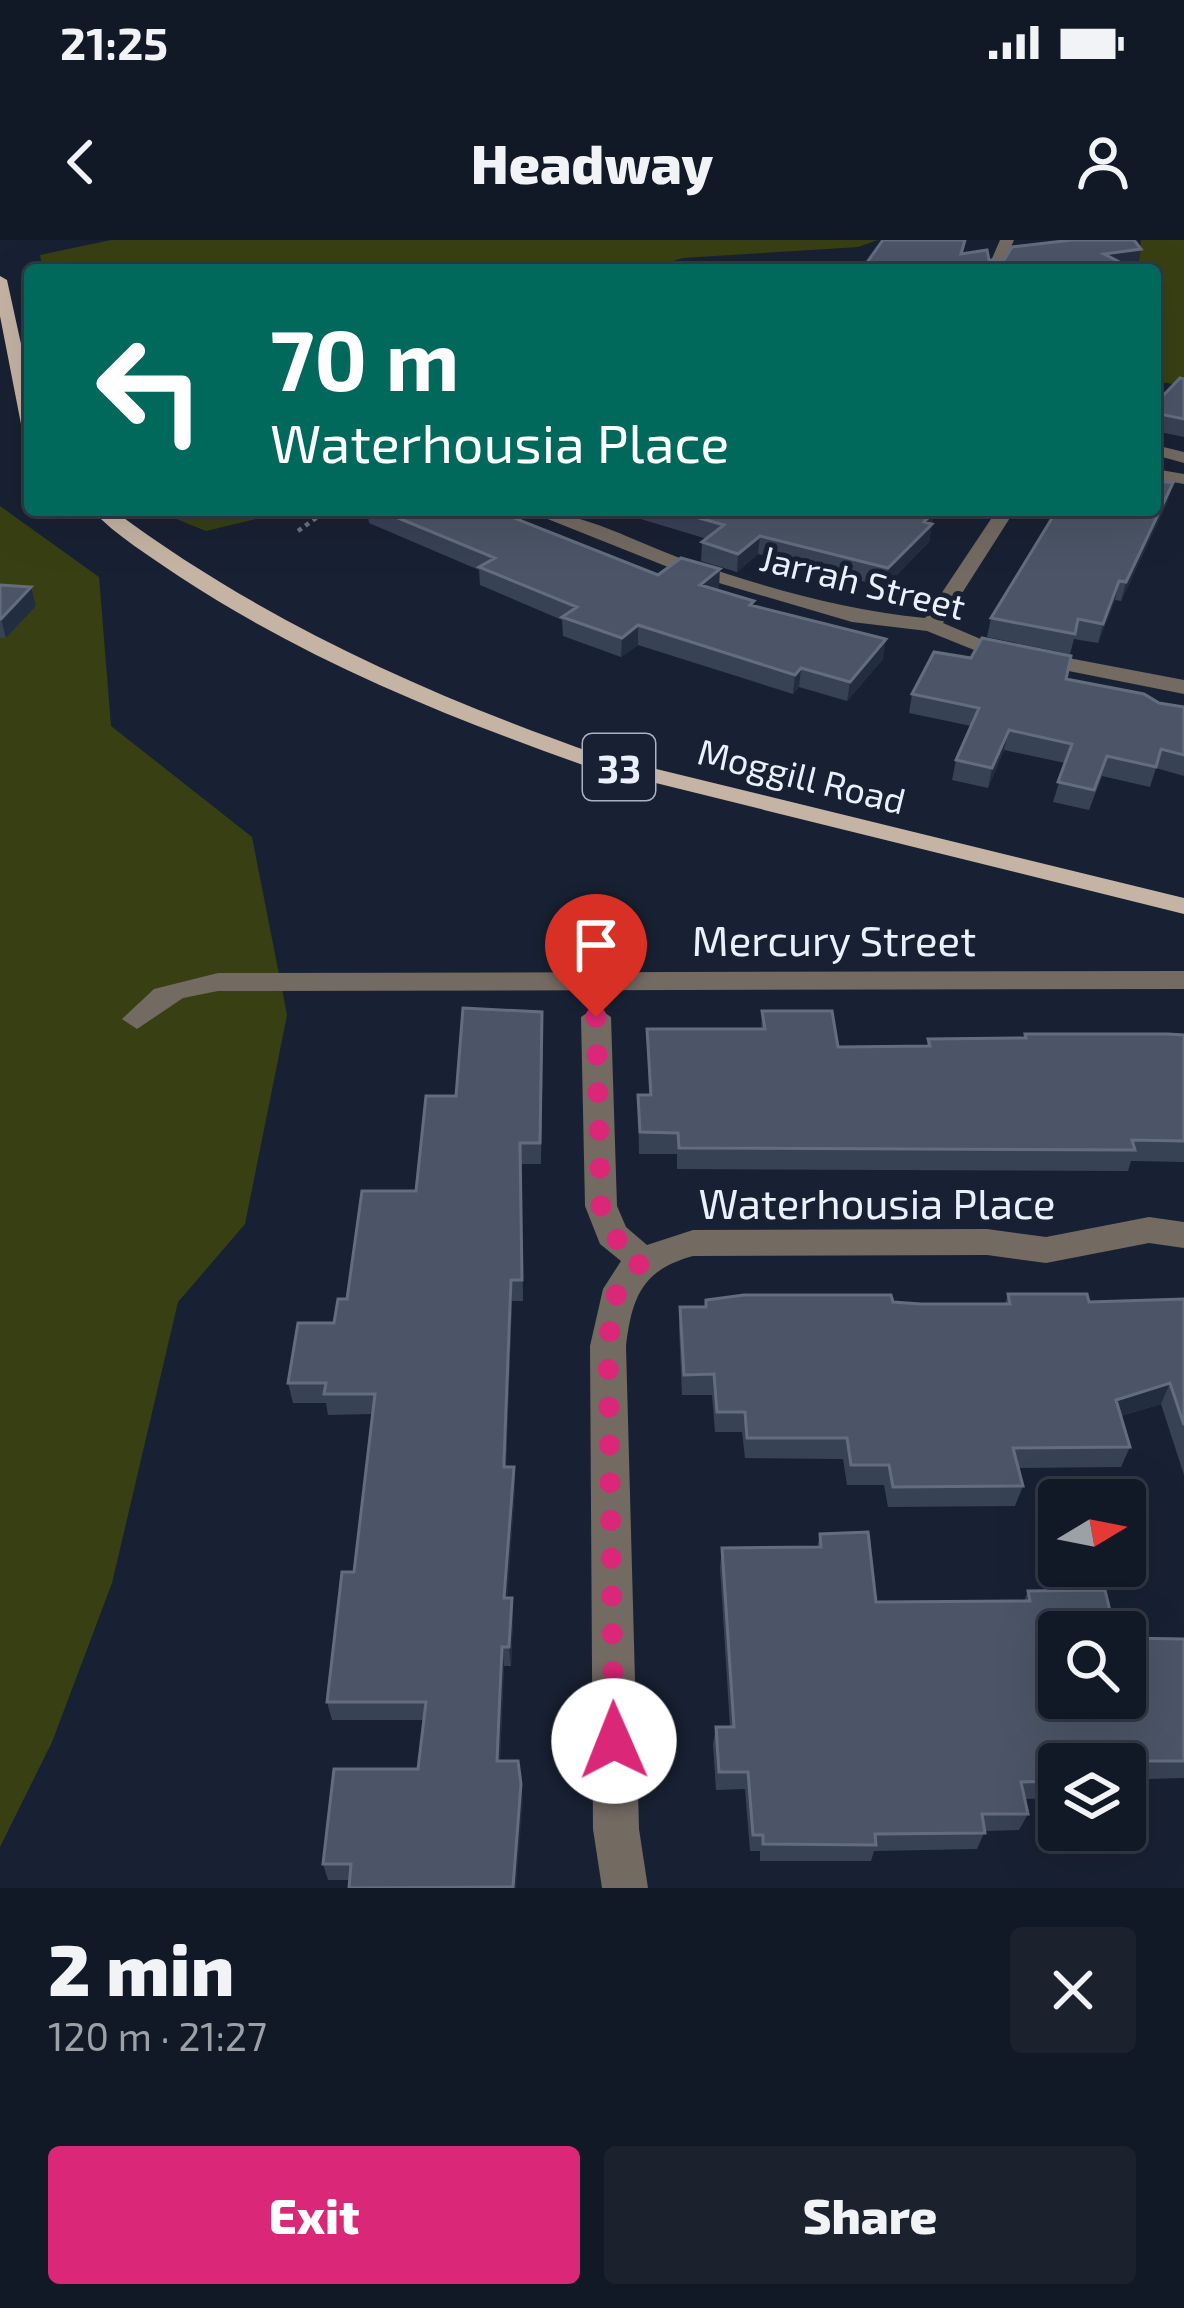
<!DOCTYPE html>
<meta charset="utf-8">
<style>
:root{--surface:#121926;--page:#1b222e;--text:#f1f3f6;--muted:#9ca0a7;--line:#313843;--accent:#db2777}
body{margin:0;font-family:"Exo 2",sans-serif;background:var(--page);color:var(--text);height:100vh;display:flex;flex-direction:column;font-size:45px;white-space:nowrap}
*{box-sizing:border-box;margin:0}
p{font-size:39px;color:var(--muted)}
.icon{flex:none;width:66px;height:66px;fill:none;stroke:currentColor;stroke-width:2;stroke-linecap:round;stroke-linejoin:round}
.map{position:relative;height:1648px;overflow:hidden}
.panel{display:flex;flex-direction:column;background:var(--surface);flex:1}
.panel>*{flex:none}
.banner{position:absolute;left:24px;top:24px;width:1137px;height:252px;border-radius:12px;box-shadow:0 12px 48px #0002,0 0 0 3px var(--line);background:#00695c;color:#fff;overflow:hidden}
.needle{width:78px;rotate:80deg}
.buttons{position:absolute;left:1038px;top:1239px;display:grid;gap:24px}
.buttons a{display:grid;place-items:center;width:108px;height:108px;border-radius:12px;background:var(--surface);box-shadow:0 12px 48px #0002,0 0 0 3px var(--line);font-size:60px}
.pin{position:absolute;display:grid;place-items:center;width:102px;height:102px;color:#fff;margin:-123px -51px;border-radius:50% 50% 50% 0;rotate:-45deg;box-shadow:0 0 12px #0007}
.pin .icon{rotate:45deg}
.me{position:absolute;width:132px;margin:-66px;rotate:359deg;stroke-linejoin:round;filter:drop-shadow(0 0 9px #0008)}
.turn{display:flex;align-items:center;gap:42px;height:252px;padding:0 48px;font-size:54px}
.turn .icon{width:156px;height:156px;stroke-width:2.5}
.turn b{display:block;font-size:84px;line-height:102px}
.round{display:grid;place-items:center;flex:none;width:126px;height:126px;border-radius:12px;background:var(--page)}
.headline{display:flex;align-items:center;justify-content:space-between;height:204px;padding:0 48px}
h1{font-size:72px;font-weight:800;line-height:90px}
.action{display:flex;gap:24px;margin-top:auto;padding:24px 48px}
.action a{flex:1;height:138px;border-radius:12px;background:var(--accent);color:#fff;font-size:48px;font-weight:800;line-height:138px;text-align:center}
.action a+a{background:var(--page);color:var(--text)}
.status{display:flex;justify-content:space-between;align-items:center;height:84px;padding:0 60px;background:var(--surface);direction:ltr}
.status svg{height:33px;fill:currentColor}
header{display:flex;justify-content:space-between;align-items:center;height:156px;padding:0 48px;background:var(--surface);font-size:54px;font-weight:800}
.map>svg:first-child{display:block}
.green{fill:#384013}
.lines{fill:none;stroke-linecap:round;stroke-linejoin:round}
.path{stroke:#6a7281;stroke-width:4.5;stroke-dasharray:4.5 4.5;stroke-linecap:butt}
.minor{fill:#736a62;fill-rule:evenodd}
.primary{fill:#c5b4a4;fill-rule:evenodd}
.wall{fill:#384255}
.shaded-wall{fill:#232d40}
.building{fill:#4b5567;stroke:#646d7e;stroke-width:3}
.route{stroke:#db2777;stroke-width:21;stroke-dasharray:0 37.8}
.labels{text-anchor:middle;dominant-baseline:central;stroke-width:10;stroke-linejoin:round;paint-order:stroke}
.far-street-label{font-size:36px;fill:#eaf1fd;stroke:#182133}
.shield{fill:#182133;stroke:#abb3c0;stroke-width:3}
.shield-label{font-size:39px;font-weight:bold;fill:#eaf1fd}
.street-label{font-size:42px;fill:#eaf1fd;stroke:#182133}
</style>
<div class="status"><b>21:25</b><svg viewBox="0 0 49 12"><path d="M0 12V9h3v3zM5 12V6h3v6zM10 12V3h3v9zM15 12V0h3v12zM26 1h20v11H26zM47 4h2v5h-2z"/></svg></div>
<header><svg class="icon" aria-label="back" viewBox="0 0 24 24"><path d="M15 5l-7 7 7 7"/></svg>Headway<svg class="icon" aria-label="person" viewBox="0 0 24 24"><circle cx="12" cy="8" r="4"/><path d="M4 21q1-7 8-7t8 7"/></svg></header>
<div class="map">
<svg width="1184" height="1648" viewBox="0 0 1184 1648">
<rect width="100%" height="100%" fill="#182133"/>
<path class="green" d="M111,0H878L858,7L683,18L645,30H43L40,15Z
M1141,0H1184V146L1155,141V30H1138Z
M0,266L99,337L111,486L252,597L287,775L245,984L178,1062L112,1343L52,1502L0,1607Z
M154,270H294L206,291Z"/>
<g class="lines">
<path class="path" d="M298,291L327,270"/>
<path class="minor" d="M1000,0H1014L1001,30H987Z
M1155,205L1184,212V223L1155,215Z
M1155,229L1184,234V244L1155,239Z
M525,270C582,270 638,304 691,322C767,348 845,370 925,378L997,270H1015L943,383L990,403L1184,440V454L984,414L927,391L852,382L678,331Z
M1184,731V749L218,751L183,758L137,789L122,779L154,749L218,733Z
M596,767L611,777L617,966L626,987L647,1005L693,990L987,989L1046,997L1149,977L1184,982V1008L1149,1003L1046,1023L987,1015L693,1016C642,1030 632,1057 626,1106L639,1589L648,1648H602L593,1589L590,1106L603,1049L621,1021L600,1004L585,966L581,777Z"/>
<path class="primary" d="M0,36L7,40L30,145V189L21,184L0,76Z
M92,270H113C262,381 425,454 599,515L1184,658V674L583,525C442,475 305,419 180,337C151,317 116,296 92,270Z"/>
</g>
<path class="wall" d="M1184,139V197L1155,191V164Z
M1168,261L1121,361L1115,360L1098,403L1074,399L1070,414L987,397L991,378Z
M367,270H494L658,335L719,348L716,350L754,361V366L883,419L847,461L799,447L793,454L638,405L621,417L563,396L562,380L480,345L479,330L369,283Z
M611,270H941L933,277L929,302L885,347L758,314L737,332L701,321L702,302L707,299Z
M0,345L36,366L6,398H0Z
M1066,439L1159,463L1184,467V536L1156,528L1150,547L1102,536L1089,570L1053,562L1065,523L1004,510L988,548L952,540L956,520L971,486L909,473L912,454Z
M762,771L838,807L927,806L928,799L1024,798L1025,794L1184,795V922L1131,921L1128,931L677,929V914H639L638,855H649L647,789H761Z
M543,793L541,924H521L523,1061H512L506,1227H514L515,1247L507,1358H512L513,1378L511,1426H504L500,1521L523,1561L349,1640H328L323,1624L418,1529L424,1480H332L327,1462L354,1332L372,1174L328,1175L326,1163H293L288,1143L334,1083L347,1059L416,951L456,856Z
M1008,1054L1089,1062L1184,1059V1235L1161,1164L1121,1176L1130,1207L1121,1227L1018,1228L1023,1246L1015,1266L888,1267L884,1245H847L843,1219L745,1218L742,1192H715L712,1155H682L679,1088L680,1067L893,1062L921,1064H1005Z
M820,1294L876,1362L1024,1361L1028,1351L1059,1458L1184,1399V1538L1147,1539L1136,1557L1125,1558V1524H1059V1558L1025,1559L1028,1574L1019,1590L985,1591L977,1609L874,1611L871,1621H760V1611H750L745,1549L716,1550L713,1504L716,1487H730L720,1328L722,1308H817Z"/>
<path class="shaded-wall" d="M1141,9L1138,23L1101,28L1104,14Z
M1173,243L1168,261L1121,361L1126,342Z
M926,270H941L933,277L929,302L885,347L888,328Z
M760,296L758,314L737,332L738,314Z
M720,329L719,348L699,364L700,345Z
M1119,341L1115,360L1098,403L1103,384Z
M31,347L36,366L6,398L1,379Z
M638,385V405L621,417L622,398Z
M886,399L883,419L847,461L850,442Z
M801,428L799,447L793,454L795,435Z
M1009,490L1004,510L988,548L992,528Z
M511,1040L512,1061L505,1242L504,1221Z
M1170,1143L1161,1164L1107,1180L1116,1160Z
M514,1227L515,1247L506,1377L504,1358Z
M512,1358L513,1378L511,1426L509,1407Z
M502,1407L504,1426L499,1539L497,1521Z
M521,1544L523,1561L516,1648H513Z"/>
<path class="building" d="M883,0H965L961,14L987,10L989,20H1004L1012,7L1072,0H1134L1141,9L1104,14L1131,28L1127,30H856L863,28Z
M1180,138L1184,139V179L1155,173V164Z
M1155,240L1173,243L1126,342L1119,341L1103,384L1078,379L1075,394L991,378L1057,270H1155Z
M379,270H494L658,335L681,318L720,329L700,345L754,361L750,365L886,399L850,442L801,428L795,435L638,385L622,398L562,377L577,367L479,327L495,318Z
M671,270H928L934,272L924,282L932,284L888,328L760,296L738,314L702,302L724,285Z
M0,345L31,347L1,379H0Z
M982,398L1071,416L1066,439L1144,454L1159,463L1184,467V515L1161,509L1156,527L1107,516L1094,550L1058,542L1072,504L1009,490L992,528L956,520L979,468L912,454L934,412L971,418Z
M463,768L542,772L540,903H520L522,1040H511L504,1221V1227H514L504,1358H512L509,1407H502L497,1521H518L521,1544L513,1647L349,1648L351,1624H323L334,1529H418L426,1462H327L342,1332H354L375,1154H324L326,1143H288L298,1083H334L338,1059H347L362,951H416L426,856H456Z
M762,771H832L838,807L930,806L928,799L1026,798L1025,794H1168L1184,795V901L1132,900L1135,910L679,908L678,893L640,892L638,855H651L647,789H765Z
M1008,1054H1087L1089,1062L1184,1059V1185L1170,1143L1116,1160L1130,1207L1013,1208L1023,1246L893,1247L889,1225H851L847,1198H747L745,1172H717L714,1134L684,1135L680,1067H706V1060L744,1055H891L893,1062L921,1064H1010Z
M868,1292L876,1362L1030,1361L1028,1351L1105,1350L1115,1392H1059V1458H1125V1398L1184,1399V1521H1142L1147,1540H1125V1524H1059V1541L1021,1542L1028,1574H982L985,1593L875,1594L876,1605L763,1604V1595H753L748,1532H719L716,1487H734L722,1308L821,1307L820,1294Z"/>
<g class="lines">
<path class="route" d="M596,777L601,966L612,995L642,1020L614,1058L608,1106L614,1501"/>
</g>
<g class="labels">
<g class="far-street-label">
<text transform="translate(863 341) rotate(14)">Jarrah Street</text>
<text transform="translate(802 535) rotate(14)">Moggill Road</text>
</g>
<rect class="shield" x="583" y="494" width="72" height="66" rx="9"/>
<g class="shield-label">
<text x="619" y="527">33</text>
</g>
<g class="street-label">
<text x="834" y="699">Mercury Street</text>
<text x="877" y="962">Waterhousia Place</text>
</g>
</g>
</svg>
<div class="buttons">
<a><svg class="needle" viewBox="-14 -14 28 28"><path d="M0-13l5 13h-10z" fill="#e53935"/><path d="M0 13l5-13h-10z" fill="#9ca0a7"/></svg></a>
<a><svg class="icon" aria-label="search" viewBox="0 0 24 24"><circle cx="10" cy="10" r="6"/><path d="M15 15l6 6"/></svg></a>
<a><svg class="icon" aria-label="layers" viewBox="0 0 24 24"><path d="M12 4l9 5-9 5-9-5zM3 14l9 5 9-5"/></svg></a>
</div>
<div class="pin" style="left:596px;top:777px;background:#d93025"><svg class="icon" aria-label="arrive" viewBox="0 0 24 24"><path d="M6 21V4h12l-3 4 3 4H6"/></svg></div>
<svg class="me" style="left:614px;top:1501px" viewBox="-20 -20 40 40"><circle r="19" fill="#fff"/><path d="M0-13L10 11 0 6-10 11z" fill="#db2777"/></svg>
<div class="banner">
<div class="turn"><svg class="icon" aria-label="left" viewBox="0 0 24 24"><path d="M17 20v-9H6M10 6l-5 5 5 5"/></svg><div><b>70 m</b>Waterhousia Place</div></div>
</div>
</div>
<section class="panel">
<div class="headline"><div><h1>2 min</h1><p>120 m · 21:27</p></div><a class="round"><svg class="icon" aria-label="close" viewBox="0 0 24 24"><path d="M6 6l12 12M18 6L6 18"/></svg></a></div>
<div class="action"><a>Exit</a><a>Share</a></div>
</section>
